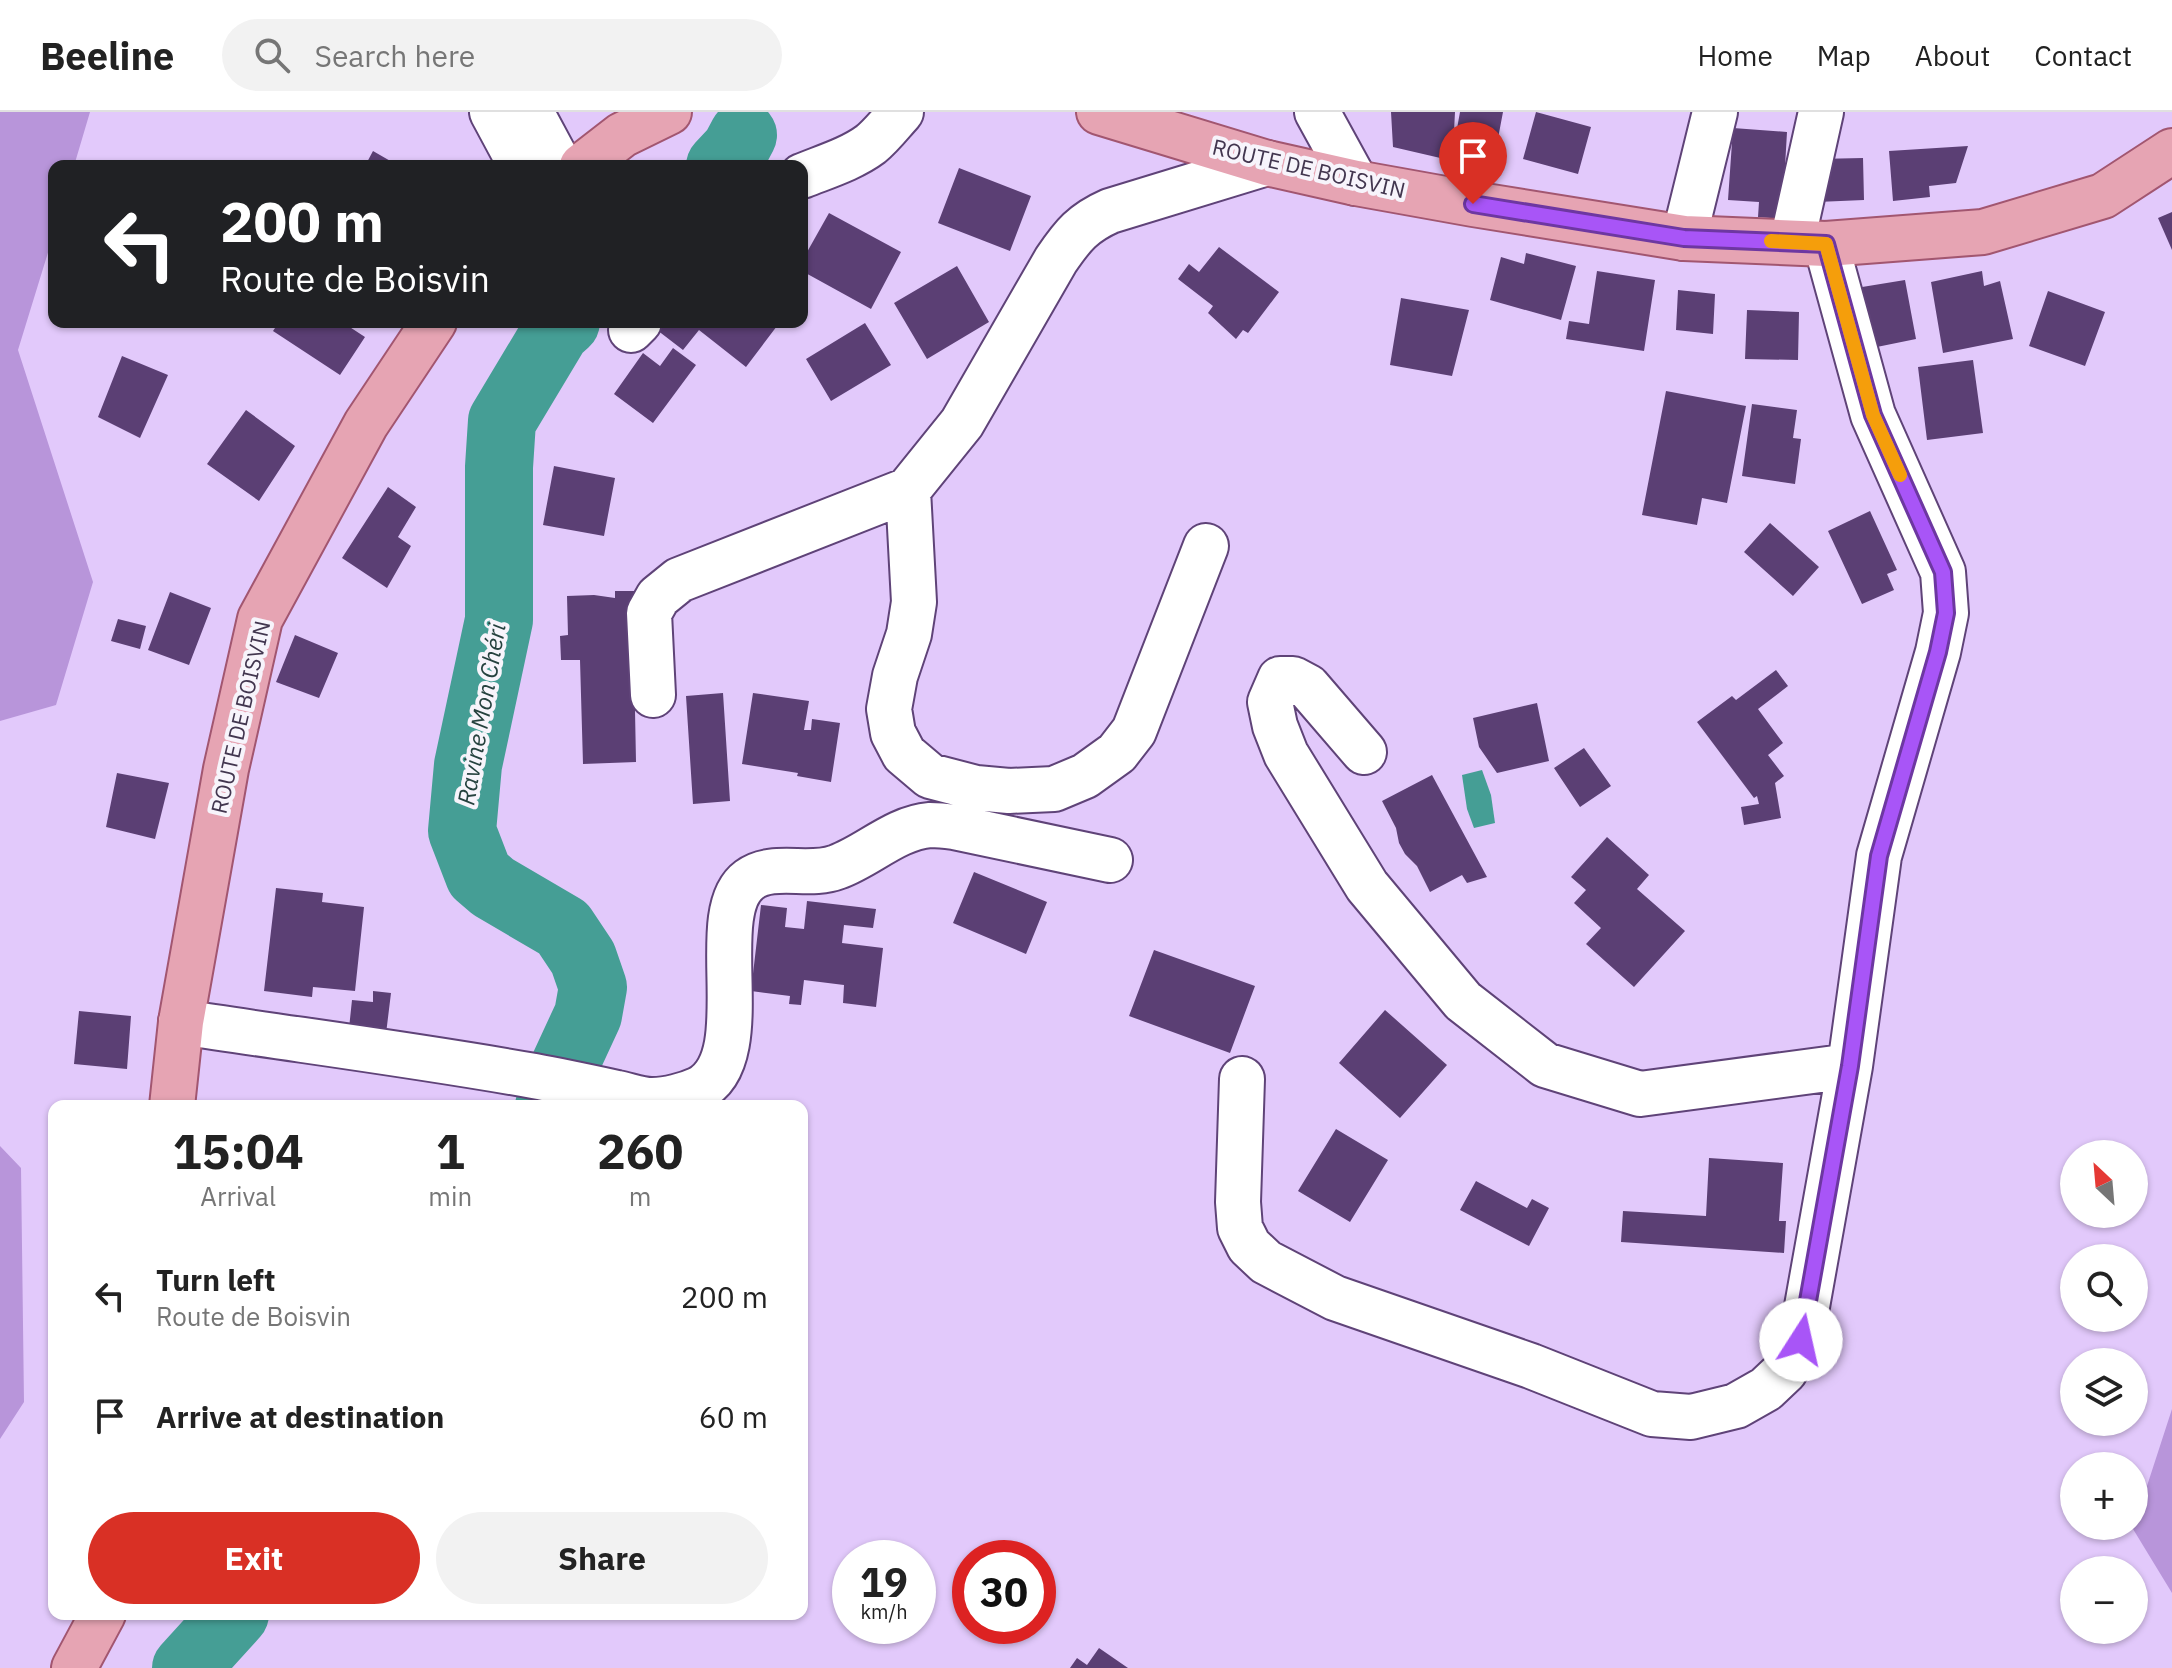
<!DOCTYPE html>
<meta charset="utf-8">
<style>
:root{--surface:#fff;--page:#f2f2f2;--text:#222;--muted:#767676;--line:#e0e0e0;--accent:#d93025}
body{margin:0;font-family:"IBM Plex Sans",sans-serif;background:var(--page);color:var(--text);height:100vh;display:flex;flex-direction:column;font-size:30px;white-space:nowrap}
*{box-sizing:border-box;margin:0}
p{font-size:26px;color:var(--muted)}
.icon{flex:none;width:44px;height:44px;fill:none;stroke:currentColor;stroke-width:2;stroke-linecap:round;stroke-linejoin:round}
.map{position:relative;flex:1;overflow:hidden}
.panel{position:absolute;left:48px;top:988px;width:760px;height:520px;display:flex;flex-direction:column;background:var(--surface);border-radius:16px;box-shadow:0 2px 6px #0004}
.panel>*{flex:none}
.top-card{position:absolute;left:48px;top:48px;width:760px;height:168px;border-radius:16px;box-shadow:0 2px 6px #0004;background:#202124;color:#fff;overflow:hidden}
.needle{width:52px;rotate:334deg}
.fabs{position:absolute;left:2060px;top:1028px;display:grid;gap:16px}
.fabs a{display:grid;place-items:center;width:88px;height:88px;border-radius:50%;background:var(--surface);box-shadow:0 2px 6px #0004;font-size:40px}
.speed{position:absolute;left:832px;top:1428px;display:flex;gap:16px;font-size:40px;font-weight:700;text-align:center}
.speed>*{display:grid;place-content:center;width:104px;height:104px;border-radius:50%;background:var(--surface);box-shadow:0 2px 6px #0004;line-height:1}
.speed small{font-size:20px;font-weight:400}
.speed .limit{border:12px solid #d22;background:#fff;color:#111}
.pin{position:absolute;display:grid;place-items:center;width:68px;height:68px;color:#fff;margin:-82px -34px;border-radius:50% 50% 50% 0;rotate:-45deg;box-shadow:0 0 8px #0007}
.pin .icon{rotate:45deg}
.me{position:absolute;width:88px;margin:-44px;rotate:10deg;stroke-linejoin:round;filter:drop-shadow(0 0 6px #0008)}
.turn{display:flex;align-items:center;gap:28px;height:168px;padding:0 40px;font-size:36px}
.turn .icon{width:104px;height:104px;stroke-width:2.5}
.turn b{display:block;font-size:56px;line-height:68px}
.eta{display:flex;justify-content:space-evenly;align-items:center;height:136px;text-align:center}
.eta b{font-size:48px;font-weight:800;line-height:56px}
.cta{display:flex;gap:16px;margin-top:auto;padding:16px 40px}
.cta a{flex:1;height:92px;border-radius:48px;background:var(--accent);color:#fff;font-size:32px;font-weight:800;line-height:92px;text-align:center}
.cta a+a{background:var(--page);color:var(--text)}
ul{padding:0;list-style:none}
li{display:flex;align-items:center;gap:24px;height:120px;padding:0 40px}
li div{flex:1}
li b{display:block;font-size:30px}
li em{font-style:normal}
header{display:flex;align-items:center;gap:48px;box-sizing:border-box;height:112px;padding:0 40px;background:var(--surface);border-bottom:2px solid var(--line)}
header strong{font-size:38px}
nav{display:flex;gap:44px;margin-inline-start:auto;font-size:28px}
.search{width:560px;height:72px;background:var(--page);display:flex;align-items:center;gap:20px;box-sizing:border-box;padding:0 28px;border-radius:44px;color:var(--muted);font-size:30px}
.map>svg:first-child{display:block}
.green{fill:#b895da}
.water{fill:#459e95}
.lines{fill:none;stroke-linecap:round;stroke-linejoin:round}
.river{stroke:#459e95;stroke-width:68}
.building{fill:#5b3f74}
.minor-casing{stroke:#5f4378;stroke-width:48}
.major-casing{stroke:#a25670;stroke-width:48}
.minor{stroke:#fff;stroke-width:44}
.major{stroke:#e6a4b3;stroke-width:44}
.route-casing{stroke:#6d37a1;stroke-width:20}
.route{stroke:#a855f7;stroke-width:14}
.slow{stroke:#f59e0b;stroke-width:14}
.labels{text-anchor:middle;dominant-baseline:central;stroke-width:8;stroke-linejoin:round;paint-order:stroke}
.street-label{font-size:22px;fill:#42364f;stroke:#f7f4fb}
.water-label{font-size:24px;font-style:italic;fill:#26423f;stroke:#f7f4fb}
</style>
<header>
<strong>Beeline</strong>
<div class="search"><svg class="icon" aria-label="search" viewBox="0 0 24 24"><circle cx="10" cy="10" r="6"/><path d="M15 15l6 6"/></svg>Search here</div>
<nav><a>Home</a><a>Map</a><a>About</a><a>Contact</a></nav>
</header>
<div class="map">
<svg width="2172" height="1556" viewBox="0 0 2172 1556">
<rect width="100%" height="100%" fill="#e2c9fb"/>
<path class="green" d="M0,0H90L74,54H54V121L18,238L93,470L56,593L0,609Z
M0,1034L21,1056L24,1290L0,1327Z
M2172,1297V1481L2133,1417Z"/>
<path class="water" d="M1482,658L1491,683L1495,711L1474,716L1467,697L1462,663Z"/>
<g class="lines">
<path class="river" d="M720,54L735,38L743,23
M549,994L557,970L588,903L593,875L583,846L563,816L493,775L479,763L462,719L468,653L499,508V355L502,309L556,219L566,210
M186,1556L235,1502"/>
</g>
<path class="building" d="M1391,0H1455L1453,39L1460,0H1503L1492,58L1393,35Z
M1536,0L1591,15L1578,62L1523,47Z
M1733,16L1787,20L1782,107L1758,105L1759,90L1728,88Z
M1968,34L1956,71L1929,74L1930,85L1893,89L1889,39Z
M373,39L399,54H365Z
M1863,46L1864,88L1817,90V47Z
M959,56L1031,84L1010,139L938,111Z
M2172,100V138L2158,106Z
M829,101L901,140L871,197L802,159V149Z
M1219,135L1279,180L1248,221L1243,218L1236,227L1208,201L1213,194L1178,167L1189,152L1199,160Z
M1526,141L1576,154L1561,208L1490,188L1501,145L1524,152Z
M957,154L989,210L927,247L894,191Z
M1597,159L1655,168L1644,239L1566,227L1569,209L1589,212Z
M1982,159L1984,174L2000,169L2013,227L1943,241L1931,170Z
M1905,168L1916,227L1867,237L1856,176Z
M1678,178L1715,182L1713,222L1676,218Z
M2048,179L2105,200L2085,254L2029,234Z
M1401,186L1469,198L1452,264L1390,253Z
M1747,198L1799,200L1798,248L1745,247Z
M279,210H342L365,225L340,263L273,219Z
M662,210H780L746,255L699,218L683,238L657,218Z
M865,211L891,253L831,289L806,247Z
M673,236L696,253L653,311L614,282L643,241L660,254Z
M122,244L168,263L140,326L98,305Z
M1973,248L1983,321L1927,328L1918,255Z
M1666,279L1746,294L1727,391L1702,386L1697,413L1642,403Z
M1752,292L1797,298L1793,326L1801,327L1795,372L1742,364Z
M246,298L295,334L259,389L207,352Z
M554,354L615,366L604,424L543,413Z
M388,375L416,395L398,425L411,434L387,476L342,446Z
M1870,399L1897,458L1887,462L1894,478L1862,492L1828,419Z
M1770,411L1819,455L1793,484L1744,440Z
M615,479H639L633,496L636,650L583,652L580,548H561L560,524L568,523L567,484L594,483L615,486Z
M170,480L211,496L189,553L148,538Z
M118,507L146,514L140,537L111,529Z
M295,523L338,541L319,586L276,570Z
M1776,558L1788,574L1758,597L1783,631L1768,643L1784,664L1775,671L1781,706L1744,713L1741,695L1759,692L1757,684L1754,686L1697,610L1732,584L1736,588Z
M723,581L730,689L693,692L686,584Z
M753,581L809,589L804,618H811L812,607L840,611L831,670L797,664L798,661L742,652Z
M1537,591L1549,649L1497,661L1479,635L1473,606Z
M1584,636L1611,674L1580,695L1554,656Z
M117,661L169,671L155,727L106,715Z
M1432,663L1487,765L1467,771L1462,763L1430,780L1417,754L1405,742L1399,731L1396,716L1382,689Z
M1607,725L1649,763L1637,777L1685,819L1634,875L1586,832L1601,816L1574,791L1586,778L1571,765Z
M974,760L1047,790L1026,842L953,811Z
M276,776L323,781L322,790L364,795L355,879L313,875L312,885L264,879Z
M807,789L876,797L873,816L844,813L842,831L883,836L876,895L843,891L844,873L804,868L801,893L789,892L790,884L751,879L761,793L787,796L785,815L804,817Z
M1154,838L1255,874L1230,941L1129,904Z
M373,879L391,881L385,930L348,926L352,888L373,890Z
M1385,898L1447,953L1400,1006L1339,951Z
M79,899L131,904L127,957L74,952Z
M1336,1017L1388,1048L1350,1110L1298,1079Z
M1709,1046L1783,1051L1779,1109H1786L1784,1141L1621,1130L1623,1099L1706,1104Z
M1476,1069L1527,1096L1532,1087L1549,1096L1529,1134L1460,1098Z
M1099,1536L1128,1556H1070L1077,1546L1087,1553Z"/>
<g class="lines">
<defs>
<path id="minor" d="M492,0L521,54
M531,0L560,54
M1317,0L1356,71
M802,64C824,55 851,47 871,32C882,23 891,11 901,0
M1684,126L1715,0
M1792,130L1821,0
M631,218L639,210
M1206,434L1134,619L1117,641L1085,664L1054,677L1009,679L976,676L930,664L904,642L893,621L889,597L895,564L909,522L914,490L908,378L962,311L1056,148C1073,123 1083,111 1110,99L1267,51
M653,583L649,501L658,485L679,468L908,378
M1364,640L1308,575L1293,567H1280L1270,590L1275,614L1286,642L1367,774L1463,889L1545,953L1640,982L1850,954
M181,910C298,928 416,943 534,964C561,969 589,975 617,981C628,983 641,988 652,988C667,988 686,983 699,977C760,946 703,802 749,768C773,750 809,766 837,755C868,744 895,716 930,713C938,713 947,714 954,715L1110,748
M1242,967L1238,1090L1240,1116L1249,1134L1266,1150L1335,1186L1531,1254L1652,1302L1691,1305L1736,1294L1766,1277L1785,1259L1801,1228L1850,954L1879,744L1938,540L1946,501L1943,460L1873,303L1826,132"/>
<path id="major" d="M1099,0L1267,51L1356,71L1473,92L1684,126L1826,132L1983,120L2103,84L2172,39
M582,54L622,23L669,0
M172,994L181,910L226,657L260,507L366,312L434,210
M74,1556L103,1502"/>
</defs>
<use href="#minor" class="minor-casing"/>
<use href="#major" class="major-casing"/>
<use href="#minor" class="minor"/>
<use href="#major" class="major"/>
</g>
<g class="lines">
<defs>
<path id="route" d="M1473,92L1684,126L1826,132L1873,303L1943,460L1946,501L1938,540L1879,744L1850,954L1801,1228"/>
</defs>
<use href="#route" class="route-casing"/>
<use href="#route" class="route"/>
<path class="slow" d="M1771,129L1826,132L1873,303L1900,363"/>
</g>
<g class="labels">
<g class="street-label">
<text transform="translate(1309 56) rotate(13)">ROUTE DE BOISVIN</text>
<text transform="translate(240 605) rotate(-77)">ROUTE DE BOISVIN</text>
</g>
<g class="water-label">
<text transform="translate(481 602) rotate(-80)">Ravine Mon Chéri</text>
</g>
</g>
</svg>
<div class="fabs">
<a><svg class="needle" viewBox="-14 -14 28 28"><path d="M0-13l5 13h-10z" fill="#e53935"/><path d="M0 13l5-13h-10z" fill="#767676"/></svg></a>
<a><svg class="icon" aria-label="search" viewBox="0 0 24 24"><circle cx="10" cy="10" r="6"/><path d="M15 15l6 6"/></svg></a>
<a><svg class="icon" aria-label="layers" viewBox="0 0 24 24"><path d="M12 4l9 5-9 5-9-5zM3 14l9 5 9-5"/></svg></a>
<a>+</a>
<a>−</a>
</div>
<div class="speed"><div>19<small>km/h</small></div><div class="limit">30</div></div>
<div class="pin" style="left:1473px;top:92px;background:#d93025"><svg class="icon" aria-label="arrive" viewBox="0 0 24 24"><path d="M6 21V4h12l-3 4 3 4H6"/></svg></div>
<svg class="me" style="left:1801px;top:1228px" viewBox="-20 -20 40 40"><circle r="19" fill="#fff"/><path d="M0-13L10 11 0 6-10 11z" fill="#a855f7"/></svg>
<div class="top-card">
<div class="turn"><svg class="icon" aria-label="left" viewBox="0 0 24 24"><path d="M17 20v-9H6M10 6l-5 5 5 5"/></svg><div><b>200 m</b>Route de Boisvin</div></div>
</div>
<section class="panel">
<div class="eta">
<div><b>15:04</b><p>Arrival</p></div>
<div><b>1</b><p>min</p></div>
<div><b>260</b><p>m</p></div>
</div>
<ul>
<li><svg class="icon" aria-label="left" viewBox="0 0 24 24"><path d="M17 20v-9H6M10 6l-5 5 5 5"/></svg><div><b>Turn left</b><p>Route de Boisvin</p></div><em>200 m</em></li>
<li><svg class="icon" aria-label="arrive" viewBox="0 0 24 24"><path d="M6 21V4h12l-3 4 3 4H6"/></svg><div><b>Arrive at destination</b></div><em>60 m</em></li>
</ul>
<div class="cta"><a>Exit</a><a>Share</a></div>
</section>
</div>
